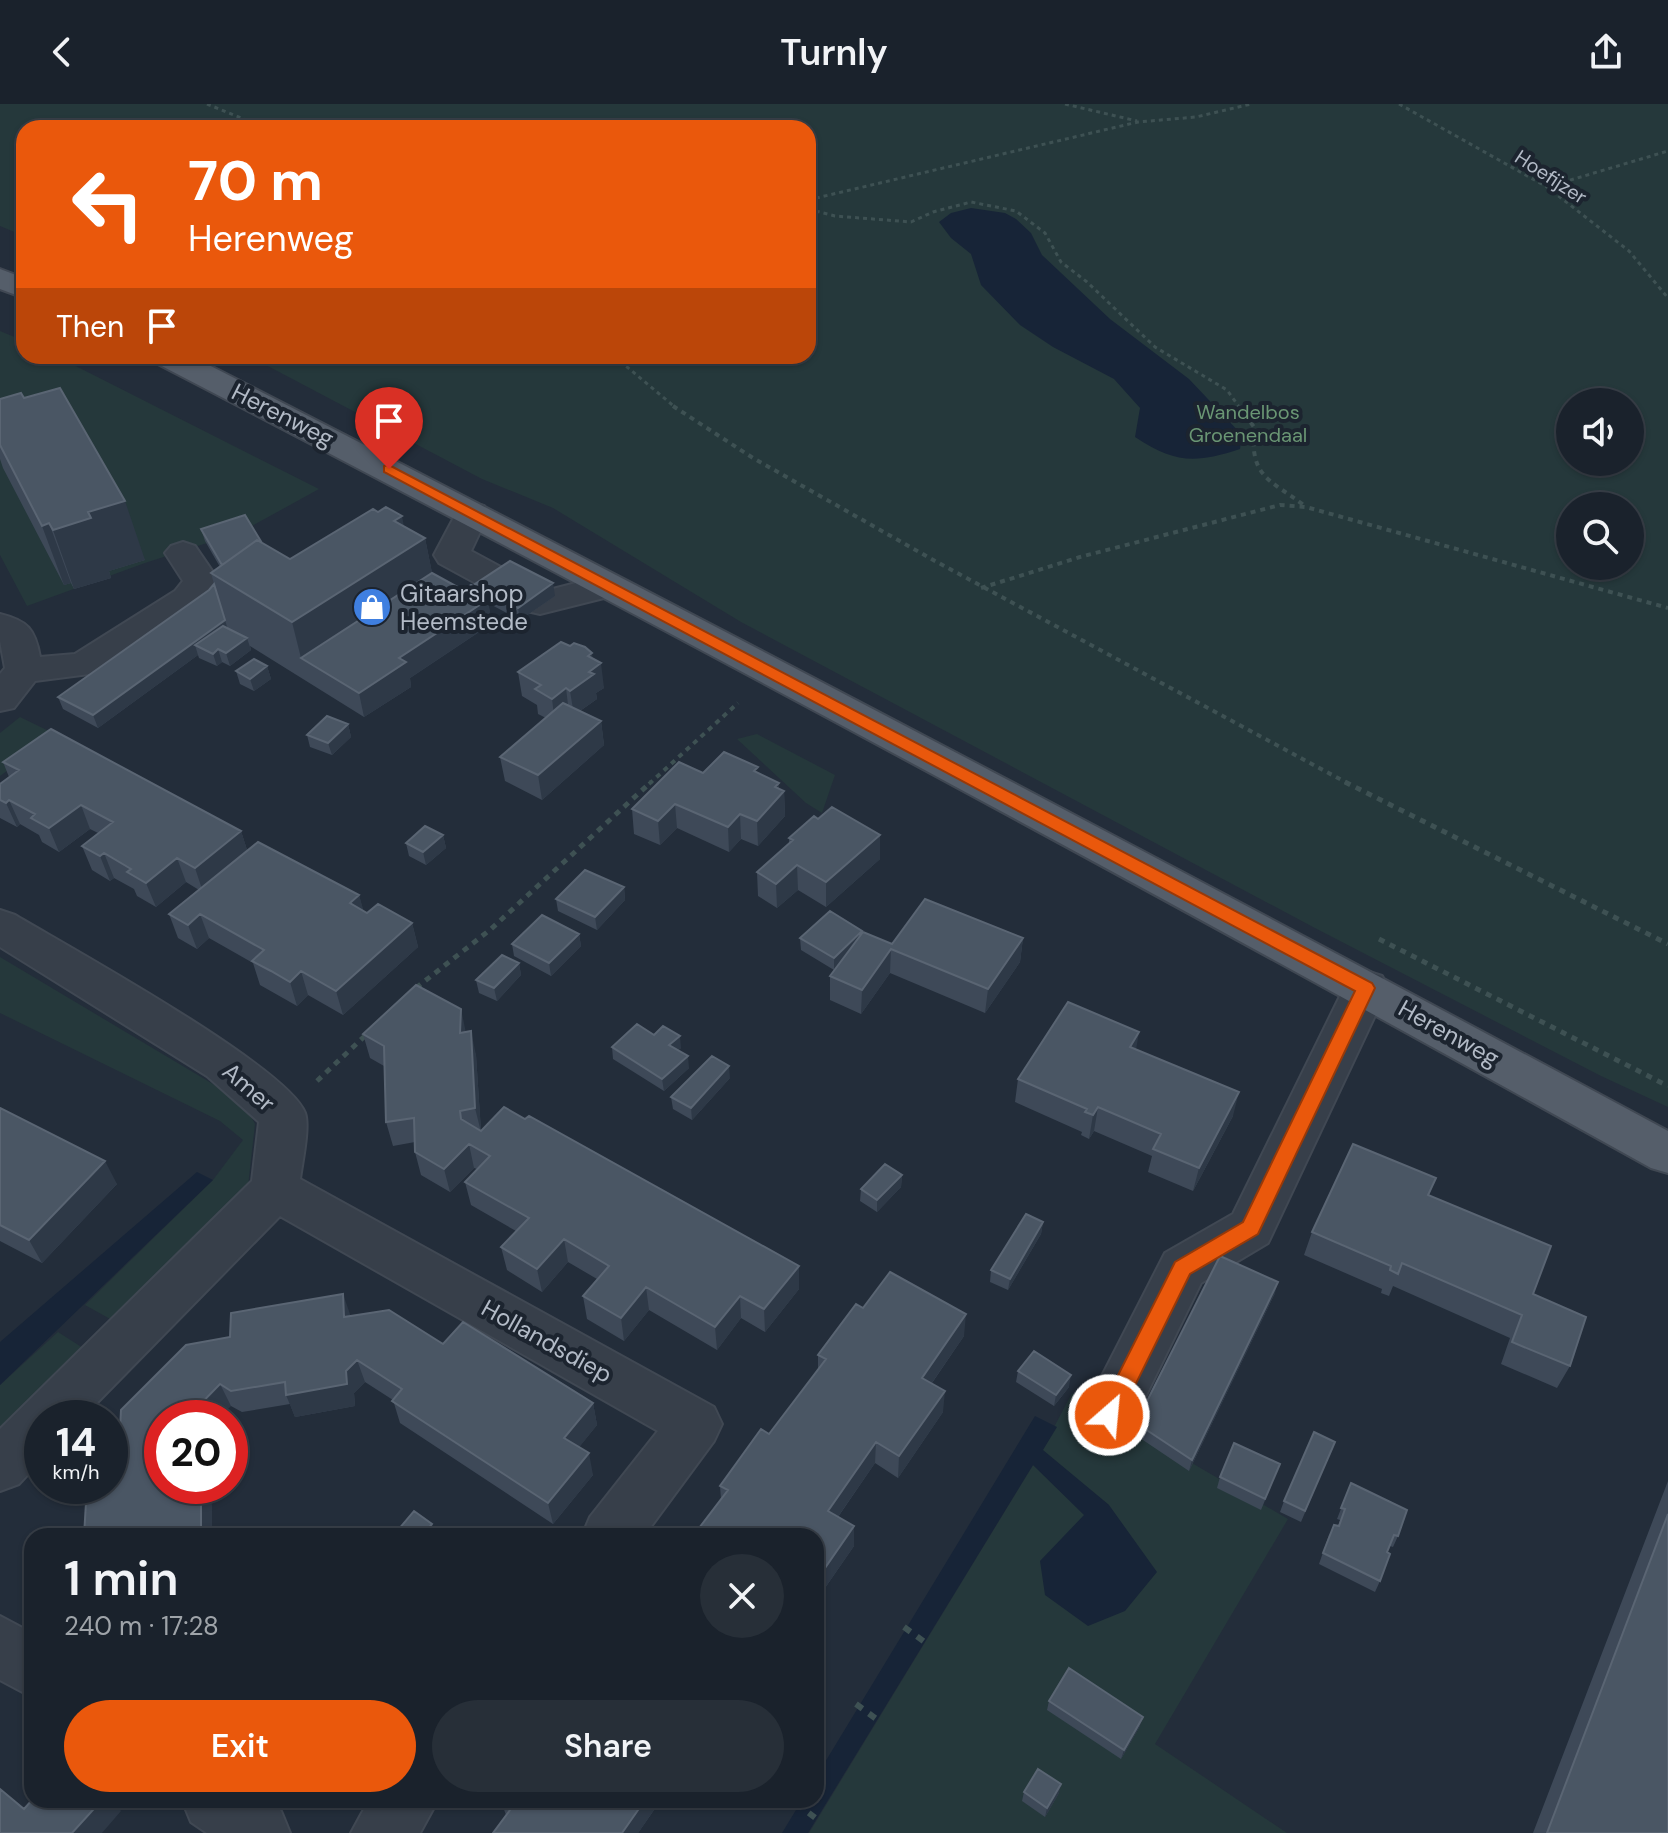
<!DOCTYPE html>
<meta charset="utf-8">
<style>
:root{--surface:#1a222c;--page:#272f38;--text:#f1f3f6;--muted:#9fa4a9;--line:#383f48;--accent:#ea580c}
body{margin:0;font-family:"DM Sans",sans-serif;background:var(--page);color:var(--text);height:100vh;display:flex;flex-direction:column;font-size:30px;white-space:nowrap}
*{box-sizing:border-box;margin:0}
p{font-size:26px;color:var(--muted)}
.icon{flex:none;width:44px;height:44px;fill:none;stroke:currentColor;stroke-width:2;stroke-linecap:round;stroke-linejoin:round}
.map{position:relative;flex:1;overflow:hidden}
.drawer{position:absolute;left:24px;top:1424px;width:800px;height:280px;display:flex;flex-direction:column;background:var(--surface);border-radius:24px;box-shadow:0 2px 6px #0004,0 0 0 2px var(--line)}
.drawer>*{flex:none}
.hud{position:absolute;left:16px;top:16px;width:800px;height:244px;border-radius:24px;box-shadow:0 2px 6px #0004,0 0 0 2px var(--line);background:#ea580c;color:#fff;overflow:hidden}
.fabs{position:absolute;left:1556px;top:284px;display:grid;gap:16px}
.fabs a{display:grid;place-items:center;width:88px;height:88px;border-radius:50%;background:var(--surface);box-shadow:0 2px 6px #0004,0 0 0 2px var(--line);font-size:40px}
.speed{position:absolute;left:24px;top:1296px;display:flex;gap:16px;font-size:40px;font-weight:700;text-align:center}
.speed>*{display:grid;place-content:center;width:104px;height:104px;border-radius:50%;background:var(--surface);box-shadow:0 2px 6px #0004,0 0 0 2px var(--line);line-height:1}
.speed small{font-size:20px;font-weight:400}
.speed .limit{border:12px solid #d22;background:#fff;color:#111}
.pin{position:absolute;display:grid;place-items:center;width:68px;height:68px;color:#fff;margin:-82px -34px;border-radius:50% 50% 50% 0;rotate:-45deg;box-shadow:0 0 8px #0007}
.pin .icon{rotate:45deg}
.me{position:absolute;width:88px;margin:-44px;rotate:27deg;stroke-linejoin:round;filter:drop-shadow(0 0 6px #0008)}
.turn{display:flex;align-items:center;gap:28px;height:168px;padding:0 40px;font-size:36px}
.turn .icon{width:104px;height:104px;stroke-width:2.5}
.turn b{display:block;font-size:56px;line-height:68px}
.then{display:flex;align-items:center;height:76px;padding:0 40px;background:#0003;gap:16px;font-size:30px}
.round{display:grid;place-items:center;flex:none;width:84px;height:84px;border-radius:42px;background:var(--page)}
.headline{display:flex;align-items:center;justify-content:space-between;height:136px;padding:0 40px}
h1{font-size:48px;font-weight:600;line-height:60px}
.cta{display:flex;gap:16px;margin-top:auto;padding:16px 40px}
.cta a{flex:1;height:92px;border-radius:48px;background:var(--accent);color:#fff;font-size:32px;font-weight:600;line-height:92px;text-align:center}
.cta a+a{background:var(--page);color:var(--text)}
header{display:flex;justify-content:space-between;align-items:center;height:104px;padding:0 40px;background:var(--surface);font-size:36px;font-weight:600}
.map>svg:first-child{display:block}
.green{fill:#25383b;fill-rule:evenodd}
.water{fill:#172437}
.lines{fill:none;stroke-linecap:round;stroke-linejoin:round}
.minor-casing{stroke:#404853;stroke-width:4}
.major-casing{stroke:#404853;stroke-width:4}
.path-far3{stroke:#3e5153;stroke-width:3;stroke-dasharray:4 4;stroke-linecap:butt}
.path-far2{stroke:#3e5153;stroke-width:4;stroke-dasharray:5 5;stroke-linecap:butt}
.path-far1{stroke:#3e5153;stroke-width:5;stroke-dasharray:6 6;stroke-linecap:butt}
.path{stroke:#3e5153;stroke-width:6;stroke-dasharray:8 8;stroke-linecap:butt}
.minor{fill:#373f4a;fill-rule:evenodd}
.major{fill:#555e6a;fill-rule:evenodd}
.wall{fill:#3e4958}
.shaded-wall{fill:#2e3947}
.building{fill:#4a5664;stroke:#5a6573;stroke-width:2}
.route{fill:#ea580c;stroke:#983908;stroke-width:2}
.labels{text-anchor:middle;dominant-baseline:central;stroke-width:8;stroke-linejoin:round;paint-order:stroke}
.far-street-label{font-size:20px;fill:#b2bac6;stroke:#1c242f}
.far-park-label{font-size:20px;fill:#6a9674;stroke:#1c242f}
.street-label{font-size:24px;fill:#b2bac6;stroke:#1c242f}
.poi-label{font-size:24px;fill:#b2bac6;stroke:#1c242f;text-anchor:start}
</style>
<header><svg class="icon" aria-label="back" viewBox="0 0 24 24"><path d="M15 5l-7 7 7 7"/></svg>Turnly<svg class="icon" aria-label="share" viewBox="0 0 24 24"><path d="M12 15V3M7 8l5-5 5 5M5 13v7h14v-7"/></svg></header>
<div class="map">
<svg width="1668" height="1729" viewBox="0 0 1668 1729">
<rect width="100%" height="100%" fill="#232d3a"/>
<path class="green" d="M0,0H1668V1003L1601,972L1313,823L741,518L553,404L482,375L249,252H808V24H24V132L0,122ZM1570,298H1630V358H1570ZM1570,402H1630V462H1570Z
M0,227L24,237V252H56L319,385L241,428L145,459L27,502L0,451Z
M20,613L57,631L0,672V629Z
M757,630L835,671L822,709L806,699L737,635Z
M0,853L243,998L255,1020L248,1082L112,1216L85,1201L213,1076L243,1036L220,1017L0,909Z
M58,1228L83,1244L0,1324V1281Z
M1072,1289L1288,1415L1155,1640L1287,1729H809L1033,1361L1085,1411L1109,1401L1042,1346Z"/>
<path class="water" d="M971,104L1005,109L1016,115L1031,129L1042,151L1110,215L1189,275L1242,331L1240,345C1195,360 1174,359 1135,333L1140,304L1114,275L1053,243L1020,221L981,181L971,150L951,134L939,118L951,109Z
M197,1068L213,1076L0,1281V1238Z
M1035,1312L1057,1323L1043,1346L1109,1401L1157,1468L1125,1507L1088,1522L1045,1491L1040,1457L1084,1411L1033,1361L808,1729H782L802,1696H816V1673Z"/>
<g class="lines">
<defs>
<path id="minor" d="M472,399L484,402L489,409L471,447L545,487L607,471L620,474L625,482L620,490L540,510L527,507L439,459L434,451L460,402Z
M183,438L195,442L219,477L201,503L97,569L35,577L14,604L0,607V570L5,564L0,537V510C28,517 35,525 40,553L75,550L175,487L183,477L165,449L171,442Z
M0,806L15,811C67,842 288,963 305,1009C310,1023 302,1059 300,1075L714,1303L722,1320L714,1337L644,1432H582L590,1413L658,1327L280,1112L82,1314H42V1355L19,1380L0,1387V1325L252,1077L259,1018L207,972L0,843Z
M1366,867L1382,872L1388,884L1268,1139L1201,1179L1128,1328L1109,1335L1090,1328L1082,1311L1165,1149L1233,1110L1344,884L1350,872Z
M0,1512L32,1529V1593L0,1576Z
M182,1696H265L281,1707L290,1729H207L191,1718Z
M369,1696H438L420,1729H351Z"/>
<path id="major" d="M0,165L24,174V194L0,185Z
M151,252H191C686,505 1178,764 1668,1027V1069L1651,1064C1156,789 658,519 156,259Z"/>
</defs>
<use href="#minor" class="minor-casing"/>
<use href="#major" class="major-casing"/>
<path class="path-far3" d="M207,0L266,24
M1065,0L1137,17
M1399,0L1547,83L1629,147L1668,194
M1547,83L1668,47
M808,96L1138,18L1196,13L1251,0
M808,105L835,112L911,118L933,108L971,98L1016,107L1045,129L1061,158L1087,178L1155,243L1227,286L1240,304
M614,252L676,304"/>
<path class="path-far2" d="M673,302L753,354L935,457L1349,680
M1239,302L1254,323C1250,374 1268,374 1305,402
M981,484L1080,453L1280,401L1306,403L1668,504
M649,680L738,599"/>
<path class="path-far1" d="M1345,678L1668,840
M1379,835L1668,982
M416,884L491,825L651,678
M317,977L368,929"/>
<path class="path" d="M904,1523L926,1539
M856,1600L879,1617
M796,1699L818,1716"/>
<use href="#minor" class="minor"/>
<use href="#major" class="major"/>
</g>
<path class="wall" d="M24,294L145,456L109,467L111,474L74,485L71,479L64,481L3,364L0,355V295Z
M404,422L425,434L432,469L463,486L475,483V480L555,492L520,516L488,499L491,514L487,516L488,522L410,574L411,583L364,613L250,542L251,546L230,562L222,558L217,562L199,554L198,551L98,624L63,605L58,593L209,486L214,480L211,469L220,463L205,437L201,425L262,439L290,455Z
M593,555L604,584L596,589L597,595L580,607L601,617L604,641L542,696L505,677L500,653L546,614L538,610L537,601L522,592L518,568Z
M267,562L271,575L254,587L240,580L236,567Z
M348,620L351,633L332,651L310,643L307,631Z
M3,658L241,727L247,746L359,791L363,807L367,809L412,819L418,843L343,911L308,891L297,902L260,881L253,859L209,834L197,845L178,834L169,810L199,786L186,778L156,803L137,792L134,785L114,774L110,777L92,766L82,742L98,729L90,725L59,748L42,738L39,731L20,720L17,723L0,714V680L9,673Z
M703,669H759L779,679V685L784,687L785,712L758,742L741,735L729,748L677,724L660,741L634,730L632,705Z
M443,731L446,744L426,761L409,752L406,739Z
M789,734L880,755L826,803L798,786L777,804L758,792L757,768L789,739Z
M624,783L625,796L597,826L558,807L556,795Z
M579,830L581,842L551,872L514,852L512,840Z
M862,830L892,840L1023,834L1020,858L985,909L890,869L861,910L830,896V872L834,866L801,846L800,834Z
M519,859L521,871L497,897L479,889L476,876Z
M466,928L476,951L481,1027L799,1162V1185L765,1228L741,1214L717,1246L649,1206L624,1237L587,1215L583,1192L597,1175L568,1158L542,1188L507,1166L501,1143L516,1127L471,1101L465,1078L477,1065L474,1064L450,1088L421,1071L415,1048V1038L393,1042L386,1018L384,962L370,954L363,930Z
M654,931L681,944L678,946L689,964L664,987L613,955L612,943Z
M1136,945L1233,1012L1193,1087L1148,1068L1152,1052L1094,1027L1089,1035L1081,1031L1082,1028L1015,998L1018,975Z
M730,974L692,1016L673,1005L671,993Z
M0,1004L117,1080L42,1159L0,1137Z
M902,1071L901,1083L877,1108L860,1097L861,1085Z
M1436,1074L1429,1091L1533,1190L1570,1262L1557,1284L1501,1260L1510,1234L1393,1182L1389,1192L1381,1189L1382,1185L1304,1151L1312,1128Z
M1043,1118L1041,1130L1008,1186L990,1178L991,1166Z
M1275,1189L1189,1367L1134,1330L1136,1319Z
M863,1204L964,1232L932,1279L943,1308L898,1374L875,1359L838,1413L854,1442L816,1497V1432L721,1395L720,1382L769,1330L818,1265V1251Z
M351,1212L443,1240L593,1299L597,1321L579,1343L593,1371L553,1420L400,1319L393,1296L365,1278L354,1289L355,1302L295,1313L290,1300L242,1308L231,1302L162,1314V1382L212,1401V1432H84L119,1346L121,1306Z
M1018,1267L1069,1283L1054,1302L1016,1278Z
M1335,1338L1301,1418L1280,1408L1284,1397Z
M1280,1360L1261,1406L1217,1384L1220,1373Z
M1668,1377V1729H1533Z
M1351,1379L1398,1432L1393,1443L1390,1442L1387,1448L1380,1477L1375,1488L1319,1460L1329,1431L1338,1422L1340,1416L1337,1415Z
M1049,1597L1140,1622L1121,1655L1047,1606Z
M1024,1688L1059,1689L1045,1713L1022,1697Z
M661,1696L638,1729H493L506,1711L502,1700Z"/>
<path class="shaded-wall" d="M125,397L145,456L109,467L111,474L74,485L53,426L88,408Z
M402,412L408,444L425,434L437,493L301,554L307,578L292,518L394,417Z
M49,419L71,479L64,481L42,422Z
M553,479L555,492L520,516L518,504Z
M487,490L491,514L487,516L488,522L410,574L411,583L364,613L359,589L399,554Z
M225,516L229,529L195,541L198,551L98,624L93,611Z
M247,534L251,546L230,562L226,549Z
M218,545L222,558L217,562L213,550Z
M592,549L594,564L601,559L604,584L596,589L597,595L574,611L570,587L588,552Z
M267,562L271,575L254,587L250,575Z
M566,584L569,609L555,619L552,595Z
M601,617L604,641L542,696L538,671Z
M348,620L351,633L332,651L328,639Z
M779,679V693L784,687L785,712L758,742L757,717L775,683Z
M9,696L20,720L17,723L6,699Z
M675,700L677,724L660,741L658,717Z
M81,701L90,725L59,748L49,724Z
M740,710L741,735L729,748L728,723Z
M241,727L249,752L203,788L195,764Z
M443,731L446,744L426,761L423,748Z
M880,731V755L826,803V778Z
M104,749L114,774L110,777L100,752Z
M177,754L186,778L156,803L146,779Z
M797,761L798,786L777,804L776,780Z
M624,783L625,796L597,826L595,813Z
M359,791L366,815L350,799Z
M200,810L209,834L197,845L188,821Z
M412,819L418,843L343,911L336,887Z
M862,827V839L834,866V854Z
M579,830L581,842L551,872L549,859Z
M1023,834L1020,858L985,909L988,885Z
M891,845L890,869L861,910L862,886Z
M519,859L521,871L497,897L494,884Z
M301,867L308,891L297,902L290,878Z
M461,905L466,929H460Z
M471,927L476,951L481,1028L475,1004Z
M1139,928L1135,952L1130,943Z
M680,932L681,944L671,953L669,941Z
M688,952L689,964L664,987L662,975Z
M729,962L730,974L692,1016L691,1004Z
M1239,988L1233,1012L1193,1087L1199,1064Z
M1098,1003L1094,1027L1089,1035L1093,1011Z
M469,1040L474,1064L450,1088L444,1065Z
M105,1057L117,1080L42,1159L29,1136Z
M902,1071L901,1083L877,1108V1096Z
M1043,1118L1041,1130L1008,1186L1010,1175Z
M564,1135L568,1158L542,1188L537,1165Z
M799,1162V1185L765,1228L764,1205Z
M1278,1178L1275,1189L1189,1367L1192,1356Z
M646,1183L649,1206L624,1237L621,1214Z
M343,1190L351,1213H344Z
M740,1192L741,1214L717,1246L715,1223Z
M966,1210L964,1232L920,1296L922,1274Z
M357,1256L365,1278L354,1289L355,1302L295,1313L286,1291L346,1267Z
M1071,1271L1069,1283L1054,1302L1056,1291Z
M220,1280L231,1302L219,1314H187Z
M945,1287L943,1308L898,1374L899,1352Z
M593,1299L597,1321L569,1356L564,1334Z
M876,1338L875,1359L828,1427V1407Z
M589,1349L593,1371L553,1420L548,1399Z
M201,1382H203L212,1401V1432H201Z
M432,1420L436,1430L434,1432H422Z
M854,1422V1442L816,1497V1477Z
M1143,1613L1140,1622L1121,1655L1124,1646Z
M1061,1680L1059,1689L1045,1713L1047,1704Z
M102,1696H112L121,1707L102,1729H72Z
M645,1696H661L638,1729H622Z"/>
<path class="building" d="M60,284L125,397L88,408L91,414L53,426L49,419L42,422L0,341V295L21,289L24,294Z
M386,403L402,412L394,417L425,434L292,518L211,469L257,436L290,455L373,405L378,408Z
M245,411L262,439L257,436L222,461L201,425Z
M510,457L553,479L518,504L475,480Z
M432,469L463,486L471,481L487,490L479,495L484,498L399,554L406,558L359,589L301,554Z
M214,480L225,516L93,611L58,593L209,486Z
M223,522L247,534L226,549L218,545L213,550L195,541Z
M561,538L570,542L574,539L585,543L592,549L588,552L601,559L589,568L594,570L570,587L566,584L552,595L535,585L541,581L518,568Z
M254,555L267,562L250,575L236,567Z
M563,599L601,617L538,671L500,653Z
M327,612L348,620L328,639L307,631Z
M51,625L241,727L195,764L177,754L146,779L127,768L131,765L104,749L100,752L82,742L113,718L81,701L49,724L31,714L35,710L9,696L6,699L0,696V680L19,666L3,658Z
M724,648L758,663L754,667L779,679L775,683L784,687L757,717L740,710L728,723L675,700L658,717L632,705L679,658L703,669Z
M832,703L880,731L826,778L797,761L776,780L757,768L793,736L789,734L814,712L818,715Z
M425,722L443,731L423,748L406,739Z
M258,738L359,791L350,799L367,809L378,800L412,819L336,887L301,867L290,878L271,867L252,857L264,846L200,810L188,821L169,810Z
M585,766L624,783L595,813L556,795Z
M925,795L1023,834L988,885L891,845L862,886L830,872L863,828L892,840Z
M830,807L862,827L834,854L800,834Z
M542,811L579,830L549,859L512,840Z
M502,851L519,859L494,884L476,876Z
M416,881L461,905L460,929L471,927L475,1004L460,1007L461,1015L481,1027L504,1003L525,1015L529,1012L799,1162L764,1205L740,1192L715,1223L646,1183L621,1214L583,1192L609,1162L564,1135L537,1165L501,1143L529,1114L465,1078L490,1052L469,1040L444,1065L415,1048L414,1014L386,1018L384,942L363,930Z
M1068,898L1139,928L1130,943L1239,988L1199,1064L1153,1045L1161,1030L1098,1003L1093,1011L1085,1008L1087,1005L1018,975Z
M637,920L654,931L663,922L680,932L669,941L688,952L662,975L612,943Z
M712,952L729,962L691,1004L671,993Z
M0,1004L105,1057L29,1136L0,1121Z
M1353,1040L1436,1074L1428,1091L1551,1142L1533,1190L1586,1213L1570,1262L1512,1238L1522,1211L1402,1159L1398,1170L1390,1166L1391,1162L1312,1128Z
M885,1060L902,1071L877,1096L861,1085Z
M1026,1110L1043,1118L1010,1175L991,1166Z
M1220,1152L1278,1178L1192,1356L1136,1319Z
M890,1168L966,1210L922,1274L945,1287L899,1352L876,1338L828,1407L854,1422L816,1477V1432H693L728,1386L720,1382L761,1325L769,1330L826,1255L818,1251L856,1200L863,1204Z
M343,1190L344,1213L389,1206L443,1240L463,1218L593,1299L564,1334L589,1349L548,1399L392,1297L402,1285L357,1256L346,1267L347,1280L286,1291L285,1278L231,1287L220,1280L187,1314H162V1382H184V1383L201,1382V1432H84L87,1382H110V1348L119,1346L121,1306L186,1241L230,1233L231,1209Z
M1034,1247L1071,1271L1056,1291L1018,1267Z
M1314,1328L1335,1338L1305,1407L1284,1397Z
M1234,1339L1280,1360L1265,1395L1220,1373Z
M1351,1379L1407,1406L1398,1432L1394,1431L1387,1448L1390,1450L1380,1477L1323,1449L1334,1421L1339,1422L1345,1405L1341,1404Z
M414,1407L432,1420L422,1432H393Z
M1668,1410V1729H1547Z
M1069,1564L1143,1613L1124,1646L1049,1597Z
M1038,1665L1061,1680L1047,1704L1024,1688Z
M0,1685L24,1705L32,1696H102L72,1729H0Z
M504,1696H645L622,1729H493L510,1706L502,1700Z"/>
<path class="route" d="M389,361L1372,879L1375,884L1258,1130L1190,1170L1117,1318L1109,1321L1101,1318L1098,1311L1175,1158L1243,1118L1355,887L384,368V362Z"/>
<defs>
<symbol id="shop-disc" viewBox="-11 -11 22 22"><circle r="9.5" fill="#3f7fe0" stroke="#1c242f"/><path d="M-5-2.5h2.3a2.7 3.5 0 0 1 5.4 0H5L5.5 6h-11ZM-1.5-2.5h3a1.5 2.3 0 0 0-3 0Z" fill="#fff"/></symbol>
</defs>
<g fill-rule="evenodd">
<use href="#shop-disc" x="350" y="481" width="44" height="44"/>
</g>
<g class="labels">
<g class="far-street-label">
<text transform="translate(1551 73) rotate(33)">Hoefijzer</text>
</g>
<g class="far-park-label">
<text x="1248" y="308">Wandelbos<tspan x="1248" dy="23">Groenendaal</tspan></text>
</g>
<g class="street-label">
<text transform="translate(283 311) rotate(27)">Herenweg</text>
<text transform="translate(1449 929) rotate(29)">Herenweg</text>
<text transform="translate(249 983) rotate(41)">Amer</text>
<text transform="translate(547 1237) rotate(29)">Hollandsdiep</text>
</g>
<g class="poi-label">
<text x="400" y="489">Gitaarshop<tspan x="400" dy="28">Heemstede</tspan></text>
</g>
</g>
</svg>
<div class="fabs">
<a><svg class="icon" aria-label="sound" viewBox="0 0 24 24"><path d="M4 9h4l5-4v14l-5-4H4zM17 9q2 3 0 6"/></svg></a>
<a><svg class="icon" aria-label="search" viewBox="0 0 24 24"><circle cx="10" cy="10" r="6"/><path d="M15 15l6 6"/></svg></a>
</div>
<div class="speed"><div>14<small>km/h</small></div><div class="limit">20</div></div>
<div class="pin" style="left:389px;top:365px;background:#d93025"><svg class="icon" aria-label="arrive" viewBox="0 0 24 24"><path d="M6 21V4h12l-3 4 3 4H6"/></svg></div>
<svg class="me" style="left:1109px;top:1311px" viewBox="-20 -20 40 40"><circle r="17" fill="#ea580c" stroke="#fff" stroke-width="3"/><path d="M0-11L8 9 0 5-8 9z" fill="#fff"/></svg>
<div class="hud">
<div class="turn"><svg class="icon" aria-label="left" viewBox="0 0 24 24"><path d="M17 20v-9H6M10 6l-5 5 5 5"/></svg><div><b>70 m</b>Herenweg</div></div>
<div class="then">Then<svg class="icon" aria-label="arrive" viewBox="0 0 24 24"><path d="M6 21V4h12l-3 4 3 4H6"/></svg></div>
</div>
<section class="drawer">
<div class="headline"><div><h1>1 min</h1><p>240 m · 17:28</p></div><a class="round"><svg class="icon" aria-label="close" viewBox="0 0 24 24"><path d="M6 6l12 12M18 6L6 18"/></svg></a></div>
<div class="cta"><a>Exit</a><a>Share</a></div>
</section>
</div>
